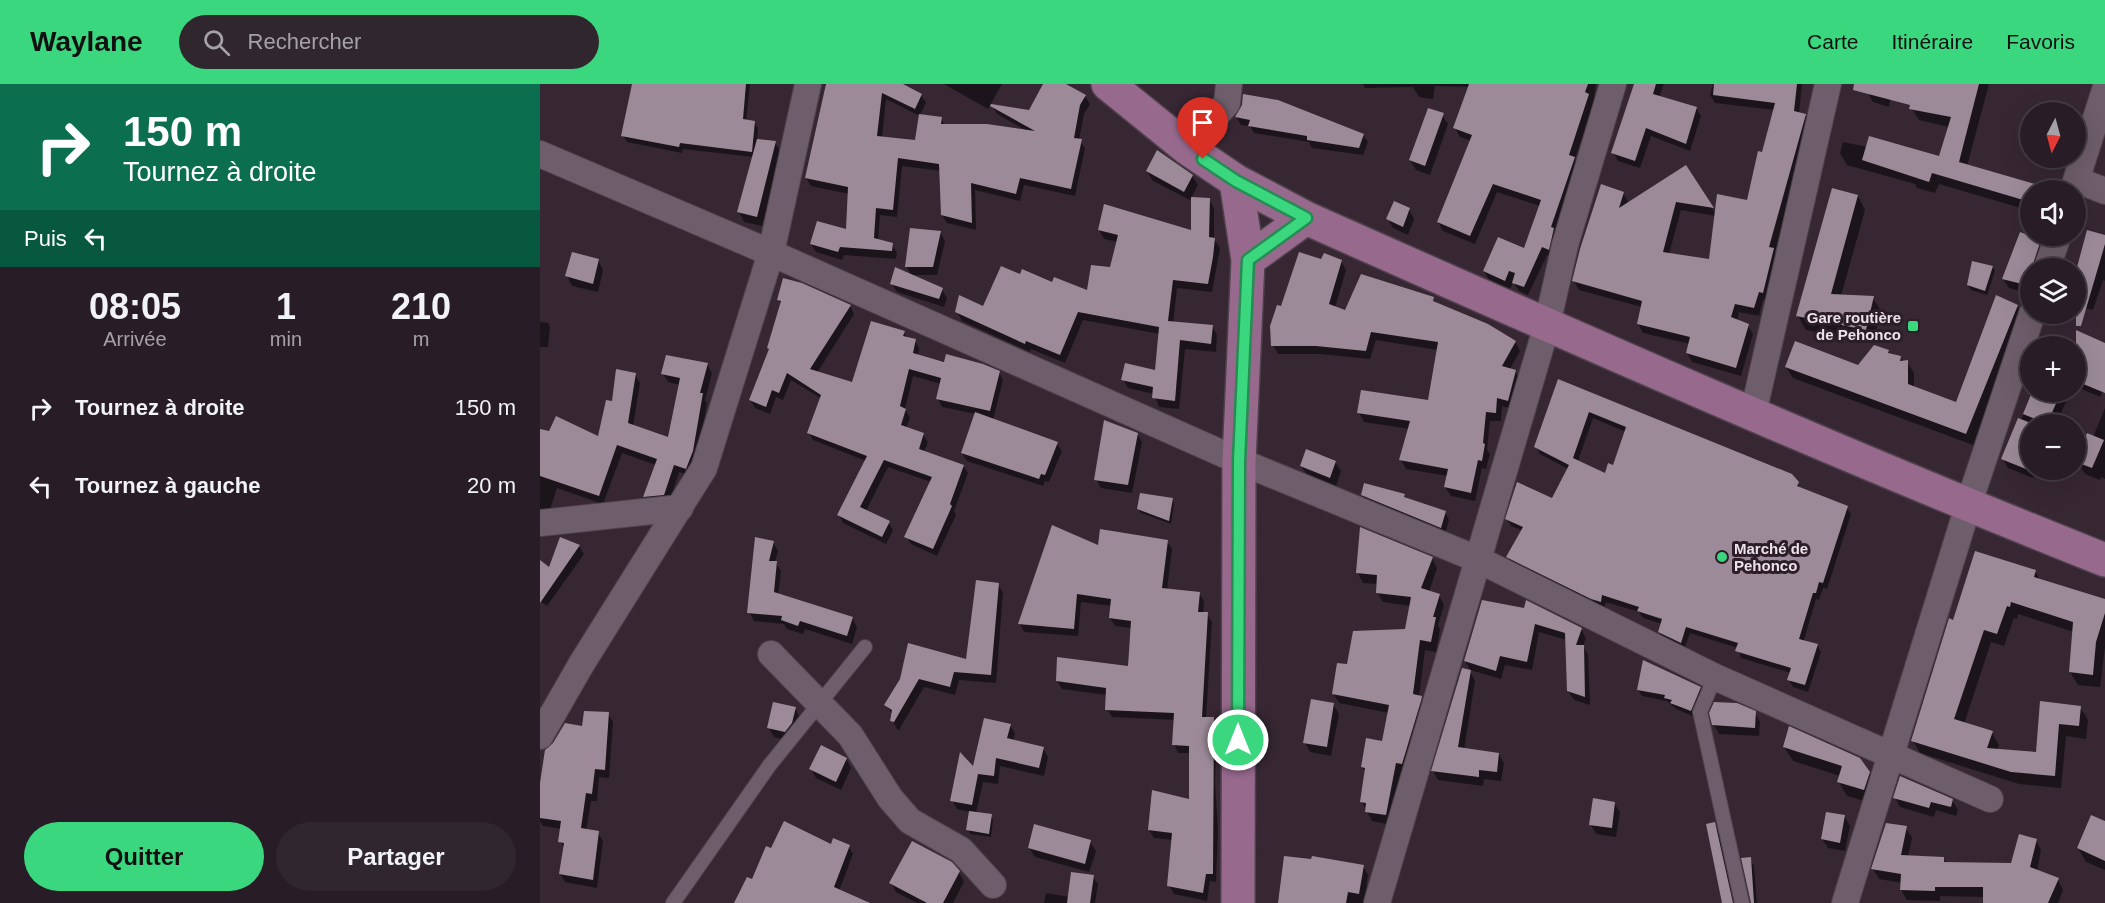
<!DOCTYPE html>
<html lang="fr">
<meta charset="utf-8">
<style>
:root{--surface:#281d26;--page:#30262e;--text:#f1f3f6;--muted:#a5a2a7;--line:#443b43;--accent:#3ad77f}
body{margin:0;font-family:Arial,sans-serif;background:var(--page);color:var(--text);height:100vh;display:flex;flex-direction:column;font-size:22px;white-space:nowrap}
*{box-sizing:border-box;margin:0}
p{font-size:20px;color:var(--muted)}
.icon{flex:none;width:33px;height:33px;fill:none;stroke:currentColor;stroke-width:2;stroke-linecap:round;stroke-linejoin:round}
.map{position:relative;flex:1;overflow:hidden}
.side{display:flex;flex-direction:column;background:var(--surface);width:540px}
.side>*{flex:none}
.top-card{background:#0b6e4f;color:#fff;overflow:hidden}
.needle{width:39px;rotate:186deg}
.fabs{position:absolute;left:1480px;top:18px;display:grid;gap:12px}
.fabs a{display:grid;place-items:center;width:66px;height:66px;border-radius:50%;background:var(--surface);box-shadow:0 6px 24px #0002,0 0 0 2px var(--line);font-size:30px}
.pin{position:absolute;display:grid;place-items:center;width:51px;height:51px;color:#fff;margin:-62px -26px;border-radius:50% 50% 50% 0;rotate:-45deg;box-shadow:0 0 6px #0007}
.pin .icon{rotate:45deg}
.me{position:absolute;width:66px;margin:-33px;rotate:0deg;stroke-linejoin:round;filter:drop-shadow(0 0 4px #0008)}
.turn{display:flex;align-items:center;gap:21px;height:126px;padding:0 24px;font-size:27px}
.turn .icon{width:78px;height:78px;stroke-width:2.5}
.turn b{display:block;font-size:42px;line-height:51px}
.then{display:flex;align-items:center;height:57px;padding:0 24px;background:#0003;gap:12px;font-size:22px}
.eta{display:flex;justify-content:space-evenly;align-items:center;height:102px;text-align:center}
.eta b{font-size:36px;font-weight:700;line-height:42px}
.primary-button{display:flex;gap:12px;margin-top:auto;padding:12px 24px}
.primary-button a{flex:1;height:69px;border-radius:36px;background:var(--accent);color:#111;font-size:24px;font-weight:700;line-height:69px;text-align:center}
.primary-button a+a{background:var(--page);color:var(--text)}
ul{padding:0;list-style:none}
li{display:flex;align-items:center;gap:18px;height:78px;padding:0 24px}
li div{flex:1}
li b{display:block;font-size:22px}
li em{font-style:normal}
header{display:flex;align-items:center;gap:36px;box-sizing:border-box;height:84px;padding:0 30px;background:var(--accent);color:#111}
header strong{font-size:28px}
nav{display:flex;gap:33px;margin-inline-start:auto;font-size:21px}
.search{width:420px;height:54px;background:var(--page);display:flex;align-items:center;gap:15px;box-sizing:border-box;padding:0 21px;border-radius:33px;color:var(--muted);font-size:22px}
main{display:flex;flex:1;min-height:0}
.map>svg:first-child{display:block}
.shadow{fill:#0007;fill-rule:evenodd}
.building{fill:#9c8a98;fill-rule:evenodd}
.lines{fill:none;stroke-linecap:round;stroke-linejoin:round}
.service-casing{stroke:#4f424c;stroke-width:16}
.minor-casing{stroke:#4f424c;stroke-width:28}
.primary-casing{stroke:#4f424c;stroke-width:36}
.service{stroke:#6e5d6a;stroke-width:14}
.minor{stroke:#6e5d6a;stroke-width:26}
.primary{stroke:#96698d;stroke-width:33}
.route-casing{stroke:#268c53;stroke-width:15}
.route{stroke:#3ad77f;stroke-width:10}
.poi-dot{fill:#3ad77f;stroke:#2c1d29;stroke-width:2}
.labels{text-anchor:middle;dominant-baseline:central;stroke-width:6;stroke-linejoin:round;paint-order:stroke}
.poi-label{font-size:15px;font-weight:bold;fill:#ece2e9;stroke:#2c1d29;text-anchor:end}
</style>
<header>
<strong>Waylane</strong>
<div class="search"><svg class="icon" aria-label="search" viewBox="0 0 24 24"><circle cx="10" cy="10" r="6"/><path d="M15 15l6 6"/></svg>Rechercher</div>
<nav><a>Carte</a><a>Itinéraire</a><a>Favoris</a></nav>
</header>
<main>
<section class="side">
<div class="top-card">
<div class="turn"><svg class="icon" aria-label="right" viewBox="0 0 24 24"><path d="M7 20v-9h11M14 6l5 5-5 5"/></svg><div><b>150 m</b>Tournez à droite</div></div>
<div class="then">Puis<svg class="icon" aria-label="left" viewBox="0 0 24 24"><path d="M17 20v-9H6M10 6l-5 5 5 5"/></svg></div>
</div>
<div class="eta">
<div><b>08:05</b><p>Arrivée</p></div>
<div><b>1</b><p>min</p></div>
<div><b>210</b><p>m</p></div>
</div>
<ul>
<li><svg class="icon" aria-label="right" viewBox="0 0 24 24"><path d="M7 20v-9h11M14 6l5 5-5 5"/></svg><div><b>Tournez à droite</b></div><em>150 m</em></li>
<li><svg class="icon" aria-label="left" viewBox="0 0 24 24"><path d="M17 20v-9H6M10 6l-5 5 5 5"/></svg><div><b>Tournez à gauche</b></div><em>20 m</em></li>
</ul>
<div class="primary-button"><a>Quitter</a><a>Partager</a></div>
</section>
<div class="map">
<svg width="1565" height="819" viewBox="0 0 1565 819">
<rect width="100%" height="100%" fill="#362733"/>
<path class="shadow" d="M105,0H210L206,37L214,38L218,44L217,57L235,59L241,68L222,142L204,138L199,128L213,73L143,65L142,69L87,58L83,51Z
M285,0H359L381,11L386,19L380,31L401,34L405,42L487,47L457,30L451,21L489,28L505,0H523L545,12L550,20L544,30L539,56L545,64L535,112L484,101L480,117L435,106L436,146L407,139L402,131L401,87L362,82L357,133L340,131L338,157L352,161L357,169L356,175L304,171L302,176L276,168L271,160L307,147L309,110L271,102L266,94L286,6ZM346,15L380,32L376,57L342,54Z
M404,0H462L448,25Z
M823,0H1056L1053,20L1035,75L1039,83L1013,173L1007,171L988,211L979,207L973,198L970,205L949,196L944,187L985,166L1000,122L957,108L935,160L903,147L898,138L931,57L920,53L915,44L929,3L895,2L893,15L879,13L873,3L825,4Z
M1096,0H1124L1119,13L1156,24L1161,32L1150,67L1111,52L1100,84L1078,77L1073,68Z
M1173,0H1262L1259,30L1265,32L1270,40L1235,168L1238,174L1228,217L1223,216L1219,232L1199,228L1197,237L1208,242L1213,250L1201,292L1152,278L1147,269L1150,260L1103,249L1098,240L1102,223L1039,206L1034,197L1083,109L1089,119L1146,83L1176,130L1208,118L1235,26L1175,19L1170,11ZM1141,126L1176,132L1171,177L1129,170Z
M1330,0H1353L1349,23L1333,18L1328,9Z
M1378,0H1449L1427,82L1494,101L1497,106H1491V127L1399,100L1395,109L1377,104L1375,100L1307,81L1300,69L1303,58L1361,70L1400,74L1409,43L1379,36L1372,25Z
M703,22L823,51L828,58L823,71L772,64L769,58L714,49L710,42L701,41L696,33Z
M902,31L908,40L890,91L876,86L870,76Z
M607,87L652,92L658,101L650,116L613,97Z
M1318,112L1325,126L1301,212L1333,214L1341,227L1333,259L1266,246L1258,232Z
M669,115L674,124V155L680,164L672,208L637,204L633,239L672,242L677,251L676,268L645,265L639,325L619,323L614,310L588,304L583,295L616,287L620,250L543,236L525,279L491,265L490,268L422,237L417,228L444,224L481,191L548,208L571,185L578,158L564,155L559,146L652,148Z
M869,125L874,135L868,151L853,144L848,135Z
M400,148L405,157L397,191H371L366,182Z
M1565,152V197L1563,196L1553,226L1536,222V193Z
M1500,157L1505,166L1500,184H1491V210L1469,204L1463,195Z
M58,176L63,186L58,208L32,202L27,192Z
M782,177H801L806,186L795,224L806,228L893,215L897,221L975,258L980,267L970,285L975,287L980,296L973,325L962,322L961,337H950L947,366L950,370L946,385L942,384L935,417L911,412L905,403L908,392L866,385L861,376L870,345L824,338L819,329L889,318L898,266L836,256L830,275L781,270H738L733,261L742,224Z
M1453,183L1455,187L1447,211L1431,206L1428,201Z
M352,200L402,206L407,214L404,223L357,208Z
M238,216L310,222L314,230L277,289L313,300L364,249L368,255L375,257L379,264L378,272L459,288L463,296L453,336L517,360L522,367L509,398L505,397L503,402L427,377L422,369L436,330L402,323L398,315L401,300L373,292L365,325L370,334L366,344L383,351L388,358L384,368L423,382L428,389L414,427L416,431L397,472L371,460L366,452L391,398L348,383L326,427L348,438L353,446L346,460L303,439L299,431L326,377L273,356L269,349L282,315L251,296L243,316L236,313L230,330L215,324L210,316L230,267L228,264L241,220Z
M1477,222L1483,233L1433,361L1253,294L1246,283H1319L1348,267L1350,271L1367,278L1374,289V304L1417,320Z
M0,238L8,239L10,243L8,263H0Z
M1565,260V301L1560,313L1539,304L1536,289Z
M167,280L172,289L165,316L167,319L157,376L150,392L139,388L129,419L109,421L105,413L116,381L82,369L63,420L17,404L8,432L0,434V347L60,354L73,318L95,291L100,299L93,342L129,355L140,301L128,298L123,290Z
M1019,297L1257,399L1261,405L1306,423L1311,430L1287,505L1283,504L1279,516L1276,515L1264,556L1277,561L1281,568L1268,608L1253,603L1249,596L1251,589L1201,574L1198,564L1150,549L1144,565L1123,555L1119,548L1122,540L1103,534L1099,528L1066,518L1064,524L972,480L968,473L983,447L971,442L967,435L1012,416L1028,385L1000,370L996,363ZM1053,334L1086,348L1074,383L1066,392L1038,377Z
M1494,308H1527L1529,311L1516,340H1491V386H1497L1493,394L1468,384L1463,375Z
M1565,324V395L1561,393L1560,396L1545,390L1537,377L1553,353Z
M597,350L602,358L592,409L561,404L556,395Z
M795,378L801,387L796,402L767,391L761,382Z
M822,411H864L866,416L905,428L909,436L905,450L827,418Z
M632,415L634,420L631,440L601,429L598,425Z
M21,455L39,462L44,470L7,522L0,517V484L10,485Z
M627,457L632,465L627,506L659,509L664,517L663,530H667L672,538L666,634L673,635L677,643L675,698L678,746L676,798L670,797L667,817L634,810L629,801L633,756L614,754L609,746L650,716L651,669H638L634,660L635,636L572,633L567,625V611L522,605L517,597L589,584L592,544L575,542L570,534L572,522L541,518L538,552L484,548L480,540L559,463Z
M233,458L238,467L235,478L241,487L238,512L312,534L317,543L312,560L265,545L263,550L247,545L244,540L214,537L209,528Z
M892,474L897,484L889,508L899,511L904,521L898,541L900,545L896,568L885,566L879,613L886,623L867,690L861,688L851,741L832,737L822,718L826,689L822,683L843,659L849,629L799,619L793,609L808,582L866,546L871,522L843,518L837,508L838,500L823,499L818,489Z
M1495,487L1500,496L1565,517V563L1560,603L1538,601L1530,588L1534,548L1478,530L1477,535L1474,534L1464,562L1451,558L1424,640L1452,649L1459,661L1457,666L1497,670L1501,618L1540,623L1548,636L1546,655L1526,652L1521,704L1479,700L1380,669L1373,657L1414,538Z
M458,500L463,509L456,599L419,596L415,611L384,603L359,646L357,645L352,636L353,631L346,621L361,596L427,577Z
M943,517L1041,545L1046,554L1043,562L1048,571L1050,621L1034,616L1028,607L1027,556L999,548L992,586L965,581L961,595L930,586L925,577Z
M923,586L930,587L935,597L924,666L959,670L964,679L961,697L944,695L943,702L898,696L893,687Z
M1160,604L1164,610L1155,633L1136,625L1127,617L1102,612L1098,606Z
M793,620L799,630L791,672L770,668L765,659Z
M255,624L260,634L250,657L234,653L229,644Z
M1215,629L1220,638L1219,652L1179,650L1173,640Z
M68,630L73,638L69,694L59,693L57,717H51L46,747L58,749L63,757L57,804L25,798L20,790L25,766L20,757L22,745L3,742L0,737V716L44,644Z
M470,641L475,650L473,657L503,664L508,673L504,692L460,682L458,700L443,698L436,729L451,732L453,736L451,753L430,750L428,746L430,728L417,725L412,716L433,685Z
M1244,663L1329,689L1337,704L1332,719L1307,712L1299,698L1300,692L1253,677Z
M306,675L311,684L301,706L276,694L271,685Z
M1355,714L1412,716L1418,726L1416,732L1396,726L1394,733L1360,723Z
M1074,719L1080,728L1076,753L1056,750L1051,741Z
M1305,733L1310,742L1305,767L1288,764L1282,755Z
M1565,739V786L1546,778L1538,764Z
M1174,740L1178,747L1194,819H1188Z
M1366,744L1372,754L1368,773L1403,774L1407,780H1472L1496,756L1501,766L1497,787L1518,796L1523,806L1518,819H1444V813L1400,812V817L1367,816L1361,806L1362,799L1339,795L1333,785Z
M550,758L556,767L549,788L495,773L489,764Z
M292,762L309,763L313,770L299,807L316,819H196L232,766Z
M1210,775L1214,782L1217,819H1212Z
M823,782L828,791L824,819H740Z
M419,788L424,798L413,819H377L356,808L351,799Z
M553,793L558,800L555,819H504L506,809L529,813Z"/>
<path class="building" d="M92,0H206L203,35L215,37L212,68L140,59L139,63L81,52Z
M286,0H363L382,10L375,25L342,9L337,52L375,56L379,30L402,33L401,40H447L495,47L450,22L451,20L489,26L503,0H526L546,11L540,21L534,54L542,55L531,105L480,94L476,110L431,99L432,139L401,131L399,80L358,74L353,126L336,124L334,154L353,159L352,167L300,163L298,168L270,160L277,137L306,145L308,103L265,94Z
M929,0H1048L1045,8L1049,10L1029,71L1035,73L1011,143L1014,144L1009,166L1002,163L984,203L972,199L975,189L969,187L965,197L943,187L958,153L984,164L1001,116L953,100L930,152L897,138L932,51L913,44Z
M1094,0H1116L1113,10L1157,23L1146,60L1106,44L1095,77L1071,69Z
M1174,0H1257L1254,27L1266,30L1229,163L1234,164L1223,209L1219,208L1214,224L1195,220L1191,233L1209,240L1196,284L1146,269L1150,253L1097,240L1102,217L1032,197L1040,165L1061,100L1084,108L1079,124L1146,81L1174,124L1136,118L1123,168L1169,175L1177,110L1207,116L1218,67L1222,68L1235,19L1173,11Z
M1314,0H1439L1419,78L1495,100L1490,118L1392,89L1389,98L1322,76L1329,52L1399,72L1411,33L1369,25L1370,21L1313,6Z
M703,10L738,16L824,50L819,64L767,56V52L708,42L710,36L695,33L702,21Z
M888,24L904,29L885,82L869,76Z
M217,55L236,57L217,133L197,128Z
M617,66L653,91L644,108L606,87Z
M1292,104L1318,111L1291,210L1334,212L1326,246L1256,232Z
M651,113L670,114L669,153L675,154L673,173L668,200L633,196L628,237L673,241L671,260L640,256L635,317L612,314L613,303L581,296L585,279L615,286L619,243L538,228L520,271L486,257L485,260L415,228L419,211L443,222L461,182L480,190L482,185L512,198L514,193L547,206L551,181L570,183L578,151L558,146L564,120L651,146Z
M854,117L870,124L863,143L846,135Z
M370,144L401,147L393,183H365Z
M1547,146L1565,151V160L1541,242H1536V187Z
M1480,148L1501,156L1486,201L1462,195Z
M32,168L59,175L53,200L25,192Z
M759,168L781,175L784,169L802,176L789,220L805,226L821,190L894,213L893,217L948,240L976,257L962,282L976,286L968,317L957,314L956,329L946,328L943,359L945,360L942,377L938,376L931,409L904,403L908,385L859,376L870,337L817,329L821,306L888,316L898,258L831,248L826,267L776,262H731L730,242L737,221L741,222Z
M1432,177L1453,182L1445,207L1427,201Z
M355,183L403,204L399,215L350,200Z
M243,194L262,199L311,221L270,285L312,298L331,237L365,247L363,252L376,255L373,269L404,278L406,270L443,280L460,287L450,327L396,315L401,294L369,285L360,322L366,325L361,341L384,349L379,365L424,381L410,420L412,422L393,465L364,453L392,393L344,376L320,423L350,437L342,453L297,431L327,372L267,349L281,311L247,289L239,309L232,306L226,323L209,316L229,265L227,264L241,217L237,216Z
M1456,211L1478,221L1426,350L1245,283L1255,257L1318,281L1334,261L1349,266L1348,269L1361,272L1360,277L1368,276V300L1416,318Z
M1536,246L1565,259V309L1536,297Z
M126,271L168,279L160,309H163L153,367L146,385L134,381L124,411L103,413L117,375L77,361L59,412L0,392V345L9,347L16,332L58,352L66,316L72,317L76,285L96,289L88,339L128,353L140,294L121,290Z
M1018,295L1252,390L1259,398L1257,402L1308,422L1283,499L1279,498L1276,509H1273L1259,555L1278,560L1265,601L1247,596L1251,584L1195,567L1198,559L1146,543L1141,559L1118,548L1122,535L1097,527L1099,523L1062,511L1061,518L1051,515L966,473L983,443L965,435L977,398L1012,414L1029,381L994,363ZM1049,328L1086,343L1073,381L1068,379L1065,389L1033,374Z
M1492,308H1521L1507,340L1483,330Z
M435,328L518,358L505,391L501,390L499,395L421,369Z
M1478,334L1491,339V387L1461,375Z
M564,336L598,349L588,401L554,396Z
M1547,349L1564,356L1552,384L1536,378Z
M766,365L796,377L790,394L760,382Z
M824,399L865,410L864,413L906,427L901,444L821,411Z
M600,409L633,414L629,437L597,425Z
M512,441L558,461L560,445L628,456L622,504L660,508L658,528H668L662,633H674L673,790H666L663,809L627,802L632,749L608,746L612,706L649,715V662L632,661L634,629L565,626L566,604L516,597L517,573L588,582L591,537L569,534L571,515L537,510L534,545L478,540Z
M820,443L893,473L881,504L900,510L893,533H896L891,558L880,556L873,610L882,612L881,617L862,680L856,679L846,731L825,728L826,719L820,718L825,684L821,683L826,654L842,657L849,621L792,610L797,579L807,580L813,547L865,545L871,513L836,509L837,491L816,489Z
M20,453L40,461L0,519V476L9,483Z
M215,453L234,457L229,477H237L234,508L313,533L307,552L260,537L258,542L241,536L242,532L207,529Z
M1435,467L1496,486L1494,493L1565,515V529L1556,558L1553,591L1529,588L1533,538L1471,518L1470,523L1467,522L1457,550L1444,546L1414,635L1453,647L1447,664L1496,668L1500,617L1541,622L1539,642L1519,640L1515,692L1471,688L1371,657L1409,534L1413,536Z
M436,496L459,499L451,591L414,588L410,603L379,595L354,638L350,637L352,626L344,621L360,595L368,559L426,575Z
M942,516L984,524L986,516L1042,544L1036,561H1044L1045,613L1027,607L1025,549L995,540L987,578L960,572L956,587L924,577Z
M1103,576L1161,603L1151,627L1130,619L1132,616L1124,614L1125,611L1097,606Z
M922,584L931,586L918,663L959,669L957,688L939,686V693L891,687Z
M771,615L794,619L787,663L763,659Z
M233,618L256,623L252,639L245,648L227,644Z
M1174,618L1197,619L1216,627L1215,644L1172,641L1169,629Z
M44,627L69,628L65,686L55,685L52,710L46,709L41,744L59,747L53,796L19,790L24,759L18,758L21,737L0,734V699L5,666L13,659L25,639L42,642Z
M444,634L471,640L467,654L504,663L499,684L456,674L454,692L438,690L432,721L410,717L420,668L433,682Z
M1249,642L1320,674L1330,688L1324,706L1297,698L1302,682L1243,663Z
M281,661L307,674L296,698L269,685Z
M1360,692L1413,715L1411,723L1391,718L1389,724L1353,714Z
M1053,714L1075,718L1072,744L1049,741Z
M429,727L452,730L449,750L426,746Z
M1286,728L1305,731L1300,759L1281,755Z
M1551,731L1565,737V777L1537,764Z
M244,737L291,760L293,754L310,761L294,803L330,819H194L207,793L212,795L226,762L231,764Z
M1175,738L1193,819H1182L1166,740Z
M1346,739L1367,742L1361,771L1404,773V778L1471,779L1479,750L1497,755L1490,783L1519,794L1508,819H1443V803H1395V807L1360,806L1361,790L1331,785Z
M494,740L551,756L545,780L488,764Z
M372,757L412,778L420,787L403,819H387L349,799Z
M744,772L771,775L772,772L824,781L819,810L808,808L806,819H738Z
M1211,773L1214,819H1211L1201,774Z
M531,788L554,791L550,819H527Z"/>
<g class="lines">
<defs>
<path id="service" d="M1175,593L1160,628L1202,819
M133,819L229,682L325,563"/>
<path id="minor" d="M647,64L687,19L689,0
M0,70L231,169L699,377L937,475L1175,593L1450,715
M1537,96L1565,107
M1533,106L1565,6
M1507,184L1518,152
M1213,330L1288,0
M0,439L140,424
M231,570L310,651L350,714L370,737L421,766L453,801
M0,652L42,579L164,384L231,169L268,0
M837,819L1007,241L1025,161L1073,0
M1305,819L1428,422L1492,230"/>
<path id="primary" d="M568,0L647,64L696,97L766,134C1031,252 1296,369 1565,476
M696,97L708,176L699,377L698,819
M708,176L766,134"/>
</defs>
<use href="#service" class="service-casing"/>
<use href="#minor" class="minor-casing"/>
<use href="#primary" class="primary-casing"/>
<use href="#service" class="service"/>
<use href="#minor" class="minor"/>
<use href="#primary" class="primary"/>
</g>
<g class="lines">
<defs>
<path id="route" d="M663,75L696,97L766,134L708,176L699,377L698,656"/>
</defs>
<use href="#route" class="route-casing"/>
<use href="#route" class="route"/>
</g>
<g class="poi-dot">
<rect x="1367" y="236" width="12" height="12" rx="3"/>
<circle cx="1182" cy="473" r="6"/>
</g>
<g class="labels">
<g class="poi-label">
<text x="1361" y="233">Gare routière<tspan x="1361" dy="17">de Pehonco</tspan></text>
<text x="1194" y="464" text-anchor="start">Marché de<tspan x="1194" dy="17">Pehonco</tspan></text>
</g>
</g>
</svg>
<div class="fabs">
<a><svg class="needle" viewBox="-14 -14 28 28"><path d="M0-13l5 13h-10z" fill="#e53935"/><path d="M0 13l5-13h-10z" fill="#a5a2a7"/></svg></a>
<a><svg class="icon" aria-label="sound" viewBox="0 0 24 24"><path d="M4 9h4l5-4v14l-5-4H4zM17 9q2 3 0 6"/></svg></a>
<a><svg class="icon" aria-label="layers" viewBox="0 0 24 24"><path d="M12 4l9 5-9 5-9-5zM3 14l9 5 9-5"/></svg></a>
<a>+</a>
<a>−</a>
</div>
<div class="pin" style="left:663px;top:75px;background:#d93025"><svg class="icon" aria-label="arrive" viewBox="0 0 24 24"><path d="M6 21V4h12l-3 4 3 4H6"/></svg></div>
<svg class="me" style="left:698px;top:656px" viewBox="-20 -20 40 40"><circle r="17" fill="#3ad77f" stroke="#fff" stroke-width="3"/><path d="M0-11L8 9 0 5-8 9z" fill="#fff"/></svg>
</div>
</main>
